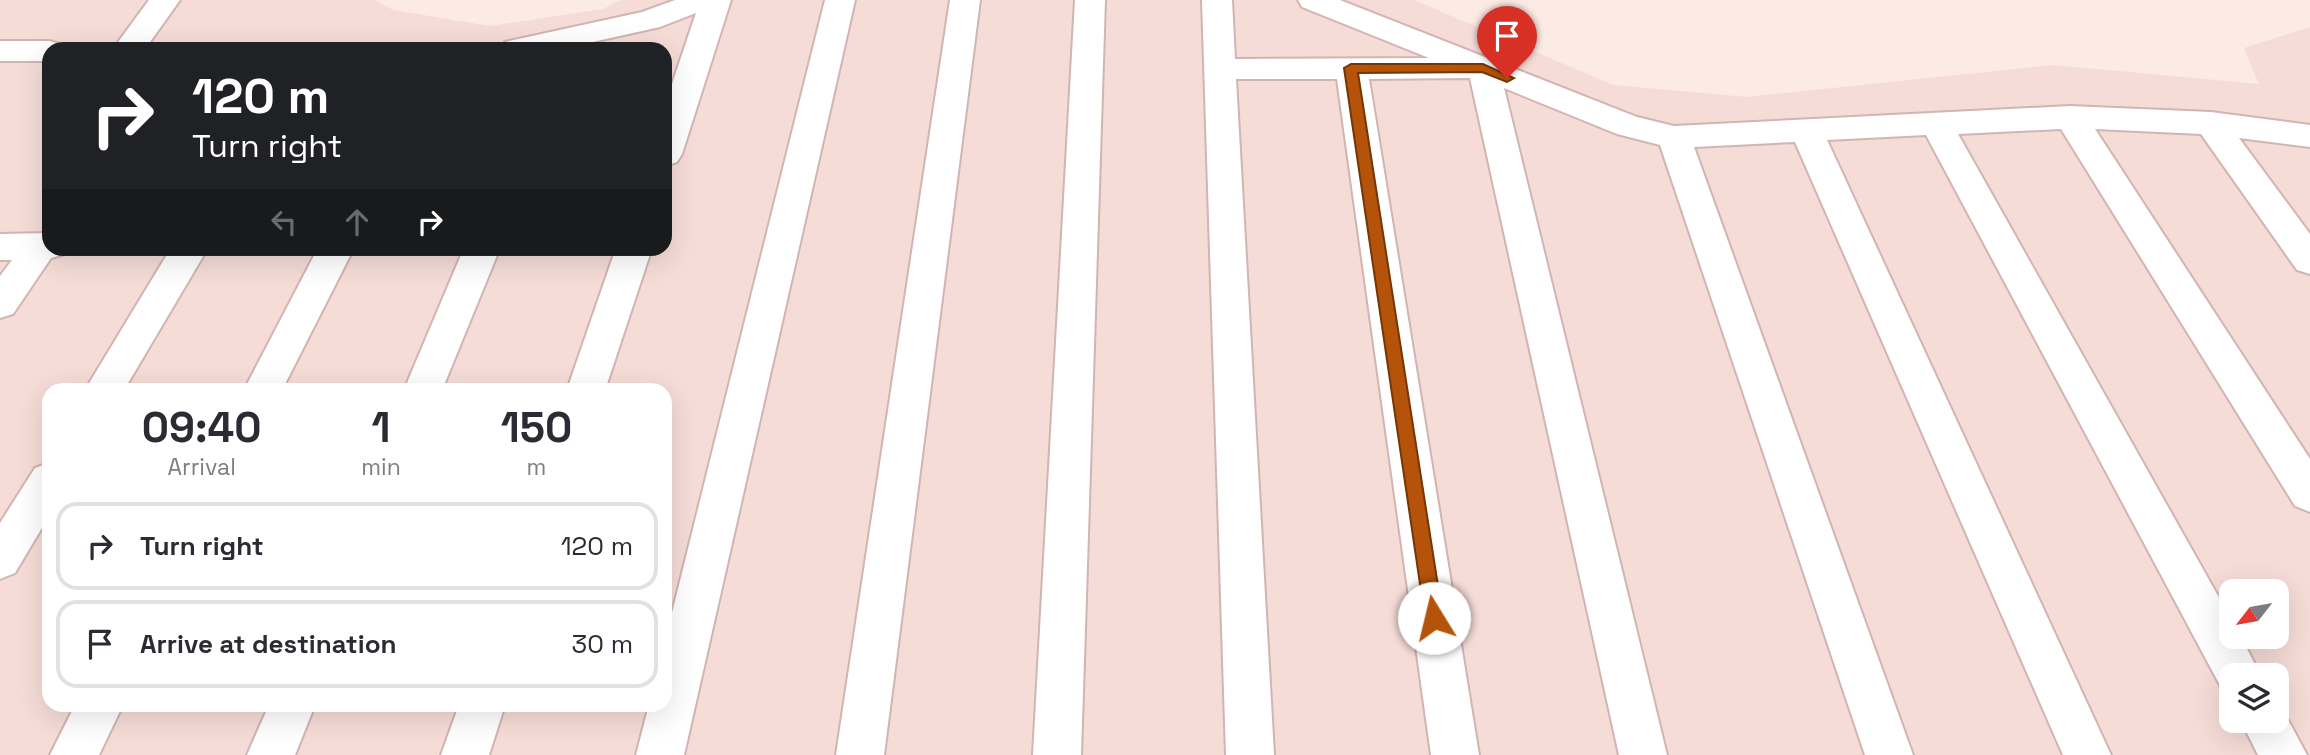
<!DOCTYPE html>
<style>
:root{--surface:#fff;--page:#f7f7f7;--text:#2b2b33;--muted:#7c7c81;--line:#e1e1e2}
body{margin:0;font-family:"Space Grotesk",sans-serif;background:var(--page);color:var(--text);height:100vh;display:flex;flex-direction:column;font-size:26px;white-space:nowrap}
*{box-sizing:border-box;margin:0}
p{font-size:23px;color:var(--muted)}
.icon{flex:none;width:38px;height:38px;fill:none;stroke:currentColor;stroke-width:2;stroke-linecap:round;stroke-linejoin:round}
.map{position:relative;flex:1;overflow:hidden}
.sheet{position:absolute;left:42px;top:383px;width:630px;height:329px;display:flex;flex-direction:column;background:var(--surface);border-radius:21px;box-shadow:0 7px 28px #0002}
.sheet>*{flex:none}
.guide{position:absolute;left:42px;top:42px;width:630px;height:214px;border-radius:21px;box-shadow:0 7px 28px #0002;background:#202124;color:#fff;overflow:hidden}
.needle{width:46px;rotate:239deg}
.tools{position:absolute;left:2219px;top:579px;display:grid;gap:14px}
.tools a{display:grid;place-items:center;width:70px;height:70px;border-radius:14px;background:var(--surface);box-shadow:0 7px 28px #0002;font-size:35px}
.pin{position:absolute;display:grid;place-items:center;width:60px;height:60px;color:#fff;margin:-72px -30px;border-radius:50% 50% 50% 0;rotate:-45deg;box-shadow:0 0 7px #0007}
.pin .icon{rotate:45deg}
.me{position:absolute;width:77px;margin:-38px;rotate:351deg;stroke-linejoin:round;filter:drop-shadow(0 0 5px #0008)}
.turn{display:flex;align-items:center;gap:24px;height:147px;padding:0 35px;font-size:32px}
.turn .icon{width:91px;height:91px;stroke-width:2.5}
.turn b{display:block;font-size:49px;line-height:60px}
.lanes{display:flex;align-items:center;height:66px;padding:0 35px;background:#0003;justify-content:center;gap:35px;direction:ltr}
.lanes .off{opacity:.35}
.eta{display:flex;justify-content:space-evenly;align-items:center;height:119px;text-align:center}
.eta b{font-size:42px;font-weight:700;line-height:49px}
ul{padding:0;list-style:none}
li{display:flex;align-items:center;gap:21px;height:88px;margin:0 14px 10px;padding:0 21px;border:4px solid var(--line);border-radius:21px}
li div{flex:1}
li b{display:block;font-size:26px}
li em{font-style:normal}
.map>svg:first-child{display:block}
.residential{fill:#f5dcd7;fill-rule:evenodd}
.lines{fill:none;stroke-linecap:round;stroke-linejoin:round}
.street-casing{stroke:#d2b4b1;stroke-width:4}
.street{fill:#fff;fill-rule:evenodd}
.route{fill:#b45309;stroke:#753606;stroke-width:2}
</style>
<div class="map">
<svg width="2310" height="755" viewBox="0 0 2310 755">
<rect width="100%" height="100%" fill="#fceae5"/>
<path class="residential" d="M0,0H374L393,10L490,26L603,9L621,0H1414L1613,85L1747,97L2053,65L2259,84L2244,48L2310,27V755H0ZM49,49H665V248H49ZM49,390H665V705H49ZM2231,592H2277V637H2231ZM2231,676H2277V721H2231Z"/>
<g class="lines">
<defs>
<path id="street" d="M149,0H180L145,49H113Z
M675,0H731L682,154L677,162L665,166V105L696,13L660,27L561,49H500L505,42L642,12Z
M825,0H855L684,755H636L649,705H665V641Z
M950,0H980L884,755H836Z
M1075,0H1105L1081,755H1033Z
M1202,0H1232L1235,59L1429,58L1302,7L1298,0H1340L1637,117L1674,126L2070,106L2211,112L2310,125V147L2239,138L2310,234V274L2297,270L2201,134L2095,129L2310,459V512L2295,506L2061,129L1958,134L2231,619V637H2241L2261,676H2231V694L2223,691L1926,135L1827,140L2111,755H2063L1795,142L1694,147L1913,755H1865L1660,145L1617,134L1504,88L1667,755H1619L1470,78L1369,79L1479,755H1431L1337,79H1236L1274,755H1226Z
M0,41H49L60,44L63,49H49V61H0Z
M49,233V248H65L62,255L51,258L13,314L0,318V276L12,260H0V234Z
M171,248H208L124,390H85Z
M318,248H354L282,390H244Z
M464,248H500L442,390H404Z
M616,248H652L605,390H567Z
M49,463V516L15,573L0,579V523L35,468Z
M2277,704L2280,705L2307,755H2258L2241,721H2277Z
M75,705H123L99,755H50Z
M269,705H315L295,755H247Z
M459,705H505L489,755H441Z"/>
</defs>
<use href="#street" class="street-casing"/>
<use href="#street" class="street"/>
</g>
<path class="route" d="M1351,64H1483L1514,78L1507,82L1482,72L1358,73L1443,618L1441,624L1434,626L1428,624L1425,618L1344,68Z"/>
</svg>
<div class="tools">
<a><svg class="needle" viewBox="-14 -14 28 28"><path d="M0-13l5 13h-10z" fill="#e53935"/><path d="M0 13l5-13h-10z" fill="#7c7c81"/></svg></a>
<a><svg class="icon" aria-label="layers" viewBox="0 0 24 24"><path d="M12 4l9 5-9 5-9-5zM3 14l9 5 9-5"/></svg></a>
</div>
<div class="pin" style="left:1507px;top:78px;background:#d93025"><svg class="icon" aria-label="arrive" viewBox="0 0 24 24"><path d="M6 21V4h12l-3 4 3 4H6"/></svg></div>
<svg class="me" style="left:1434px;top:618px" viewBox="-20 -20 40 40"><circle r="19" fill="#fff"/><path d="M0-13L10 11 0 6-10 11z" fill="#b45309"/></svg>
<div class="guide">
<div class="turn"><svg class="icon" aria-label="right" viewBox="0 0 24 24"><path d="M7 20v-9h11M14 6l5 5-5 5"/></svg><div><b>120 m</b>Turn right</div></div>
<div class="lanes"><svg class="icon off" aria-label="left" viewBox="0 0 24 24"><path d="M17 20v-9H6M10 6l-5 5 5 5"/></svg><svg class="icon off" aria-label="ahead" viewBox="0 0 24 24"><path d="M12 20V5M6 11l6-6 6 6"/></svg><svg class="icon" aria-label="right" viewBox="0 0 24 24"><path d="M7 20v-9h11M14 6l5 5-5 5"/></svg></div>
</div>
<section class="sheet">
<div class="eta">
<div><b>09:40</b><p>Arrival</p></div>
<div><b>1</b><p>min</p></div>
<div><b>150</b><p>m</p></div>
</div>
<ul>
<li><svg class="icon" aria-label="right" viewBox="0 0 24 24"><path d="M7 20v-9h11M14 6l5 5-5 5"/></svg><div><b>Turn right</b></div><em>120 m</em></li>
<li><svg class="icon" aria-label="arrive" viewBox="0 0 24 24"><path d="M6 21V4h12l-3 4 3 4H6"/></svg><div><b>Arrive at destination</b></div><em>30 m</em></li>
</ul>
</section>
</div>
